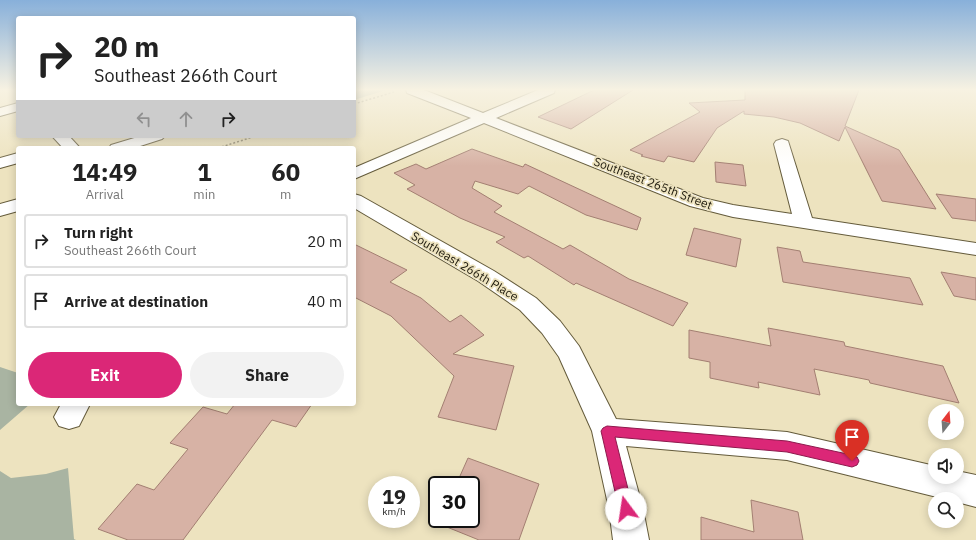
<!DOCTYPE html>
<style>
:root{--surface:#fff;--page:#f2f2f2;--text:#222;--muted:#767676;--line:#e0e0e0;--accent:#db2777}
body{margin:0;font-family:"IBM Plex Sans",sans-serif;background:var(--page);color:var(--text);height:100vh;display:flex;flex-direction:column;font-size:15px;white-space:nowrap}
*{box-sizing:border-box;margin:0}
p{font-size:13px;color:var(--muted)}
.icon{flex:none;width:22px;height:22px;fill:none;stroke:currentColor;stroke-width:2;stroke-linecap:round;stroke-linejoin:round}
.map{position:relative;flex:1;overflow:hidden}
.drawer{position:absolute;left:16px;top:146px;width:340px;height:260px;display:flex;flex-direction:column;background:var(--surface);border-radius:4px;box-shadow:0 2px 10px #0003}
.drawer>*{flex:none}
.hud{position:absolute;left:16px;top:16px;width:340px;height:122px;border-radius:4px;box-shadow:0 2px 10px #0003;background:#fff;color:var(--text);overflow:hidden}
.needle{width:26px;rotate:17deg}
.buttons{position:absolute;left:928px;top:404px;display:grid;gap:8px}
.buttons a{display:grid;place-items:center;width:36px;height:36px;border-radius:50%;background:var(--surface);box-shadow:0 2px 10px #0003;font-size:20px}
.speed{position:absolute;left:368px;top:476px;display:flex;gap:8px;font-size:20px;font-weight:700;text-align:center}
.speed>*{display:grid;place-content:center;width:52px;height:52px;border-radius:50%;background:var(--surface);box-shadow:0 2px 10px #0003;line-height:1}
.speed small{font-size:10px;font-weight:400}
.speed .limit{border:2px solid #111;border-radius:6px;background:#fff;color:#111}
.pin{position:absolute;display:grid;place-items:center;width:34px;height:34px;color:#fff;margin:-41px -17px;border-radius:50% 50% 50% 0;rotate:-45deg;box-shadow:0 0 4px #0007}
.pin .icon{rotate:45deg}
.me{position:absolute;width:44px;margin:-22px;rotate:346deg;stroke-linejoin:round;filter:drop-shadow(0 0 3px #0008)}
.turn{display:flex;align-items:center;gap:14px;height:84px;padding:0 12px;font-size:18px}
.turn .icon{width:52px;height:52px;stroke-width:2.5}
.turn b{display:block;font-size:28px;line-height:34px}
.lanes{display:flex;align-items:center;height:38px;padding:0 12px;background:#0003;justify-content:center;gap:20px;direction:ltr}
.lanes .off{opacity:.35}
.eta{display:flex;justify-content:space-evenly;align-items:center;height:68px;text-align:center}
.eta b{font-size:24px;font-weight:700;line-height:28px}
.cta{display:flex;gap:8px;margin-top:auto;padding:8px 12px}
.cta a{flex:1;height:46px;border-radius:24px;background:var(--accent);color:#fff;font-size:16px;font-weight:700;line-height:46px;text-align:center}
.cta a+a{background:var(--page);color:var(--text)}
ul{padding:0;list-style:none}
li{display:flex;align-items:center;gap:12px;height:54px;margin:0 8px 6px;padding:0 4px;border:2px solid var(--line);border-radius:4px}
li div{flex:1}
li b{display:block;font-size:15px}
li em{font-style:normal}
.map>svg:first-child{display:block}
.green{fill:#a9b4a2}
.building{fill:#d7b2a5;stroke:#a37f72}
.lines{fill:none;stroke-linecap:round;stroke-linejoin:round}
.street-casing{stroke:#645b3b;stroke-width:2}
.path{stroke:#8f886f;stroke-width:1.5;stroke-dasharray:2 2;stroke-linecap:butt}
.street{fill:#fff;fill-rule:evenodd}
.route{fill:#db2777;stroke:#8e194d}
.labels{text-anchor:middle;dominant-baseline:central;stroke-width:3.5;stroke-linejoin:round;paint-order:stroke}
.street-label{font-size:12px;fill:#1e1a0d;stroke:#ede3bf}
</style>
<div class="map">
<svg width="976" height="540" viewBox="0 0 976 540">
<rect width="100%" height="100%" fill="#ede3bf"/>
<path class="green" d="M354,90H382L383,91L354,100Z
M0,367L18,373V404H30L0,430Z
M68,468L74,539L76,540H0V471L11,478L46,474Z"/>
<path class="building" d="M594,90H633L571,129L538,117Z
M745,90H859L845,126L899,150L936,209L882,201L845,127L839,141L800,123L774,117L744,114V111L717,128L694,162L668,156L664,162L641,156L643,155L630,150L700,112L689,103L745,100Z
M472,149L523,167L525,164L641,218L637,230L586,215L529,186L518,194L475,181L472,188L502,206L494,212L563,249L570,245L629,279L688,303L673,326L576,283L574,285L528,256L524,258L496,242L505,237L460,218L407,189L415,185L394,173L416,164L426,169Z
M715,162L743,165L746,186L716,182Z
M936,194L976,199V221L952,218Z
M694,228L741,239L736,267L686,255Z
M354,244L407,270L390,282L421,298L450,322L461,315L484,335L453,354L514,366L496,430L438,417L454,376L391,316L354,297Z
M777,247L800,251L803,262L910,278L923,305L783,282Z
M941,272L976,278V300L954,296Z
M768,328L844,342L845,346L943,366L959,403L870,383L869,380L814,369L820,395L758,382L759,388L710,378V362L689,358V330L771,346Z
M235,404H312L296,427L272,420L183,540H128L98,529L137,484L154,490L188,449L170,443L203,407L227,414Z
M468,458L539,484L519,540H479L437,523L439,519H471V485H456Z
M751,500L798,512L803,540H701V517L754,532Z"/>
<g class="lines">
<defs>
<path id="street" d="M406,90H424L483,113L538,90H555L554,93L496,118L703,198L733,205L792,214L774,144L776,141L782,139L788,141L812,218L976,243V255L733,217L690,206L484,123L354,179V168L471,118L407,93Z
M18,103V111L0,116V108Z
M52,136H69L80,148H63Z
M141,136H165L162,139L134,148H109L111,145Z
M18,153V163L0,168V158Z
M354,194L361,196L494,271L536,298L560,321L579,346L616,419L787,432L935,466V477H957V471L976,475V507L957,502V499H945L787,460L626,446L643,509L649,540H613L609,509L592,431L559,357L542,333L520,310L478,281L354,208Z
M18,199V211L0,216V204Z
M61,404H90L79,426L69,429L59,426L54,417Z"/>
</defs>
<use href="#street" class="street-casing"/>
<path class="path" d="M354,104L394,92
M218,148L256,136"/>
<use href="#street" class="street"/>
</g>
<linearGradient id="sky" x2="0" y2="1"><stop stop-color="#88b0da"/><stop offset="0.54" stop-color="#f7f2e2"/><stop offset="1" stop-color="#f7f2e2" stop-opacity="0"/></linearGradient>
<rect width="976" height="166" fill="url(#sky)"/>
<path class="route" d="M607,426L787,441L852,455L857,457L859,461L857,465L852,467L787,452L615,437L633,509L631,514L626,516L621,514L619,509L601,431L603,428Z"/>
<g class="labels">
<g class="street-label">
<text transform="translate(653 183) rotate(21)">Southeast 265th Street</text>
<text transform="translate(465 266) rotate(31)">Southeast 266th Place</text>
</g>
</g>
</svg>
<div class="buttons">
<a><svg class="needle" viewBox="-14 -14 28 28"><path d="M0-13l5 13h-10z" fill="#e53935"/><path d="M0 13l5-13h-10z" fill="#767676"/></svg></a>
<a><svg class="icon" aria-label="sound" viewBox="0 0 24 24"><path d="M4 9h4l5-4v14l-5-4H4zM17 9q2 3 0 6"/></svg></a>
<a><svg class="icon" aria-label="search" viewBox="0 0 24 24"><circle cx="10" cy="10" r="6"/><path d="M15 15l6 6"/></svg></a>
</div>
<div class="speed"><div>19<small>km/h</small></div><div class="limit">30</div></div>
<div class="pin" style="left:852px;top:461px;background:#d93025"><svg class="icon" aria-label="arrive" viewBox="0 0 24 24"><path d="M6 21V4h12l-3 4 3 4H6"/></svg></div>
<svg class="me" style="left:626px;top:509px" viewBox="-20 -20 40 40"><circle r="19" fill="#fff"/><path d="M0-13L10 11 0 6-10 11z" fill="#db2777"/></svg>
<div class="hud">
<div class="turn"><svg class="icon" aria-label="right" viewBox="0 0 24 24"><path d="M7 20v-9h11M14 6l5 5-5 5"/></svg><div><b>20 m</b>Southeast 266th Court</div></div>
<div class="lanes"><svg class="icon off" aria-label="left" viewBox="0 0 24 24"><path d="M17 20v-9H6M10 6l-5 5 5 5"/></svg><svg class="icon off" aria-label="ahead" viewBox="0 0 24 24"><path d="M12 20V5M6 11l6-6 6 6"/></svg><svg class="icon" aria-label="right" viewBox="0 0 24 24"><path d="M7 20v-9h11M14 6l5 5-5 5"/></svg></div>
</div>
<section class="drawer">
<div class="eta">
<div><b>14:49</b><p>Arrival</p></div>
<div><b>1</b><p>min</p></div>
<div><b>60</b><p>m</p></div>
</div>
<ul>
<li><svg class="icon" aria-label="right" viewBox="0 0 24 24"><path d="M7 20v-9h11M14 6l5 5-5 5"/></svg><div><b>Turn right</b><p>Southeast 266th Court</p></div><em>20 m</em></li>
<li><svg class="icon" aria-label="arrive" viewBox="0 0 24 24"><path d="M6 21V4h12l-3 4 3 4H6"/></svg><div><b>Arrive at destination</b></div><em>40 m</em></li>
</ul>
<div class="cta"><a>Exit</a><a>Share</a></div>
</section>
</div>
